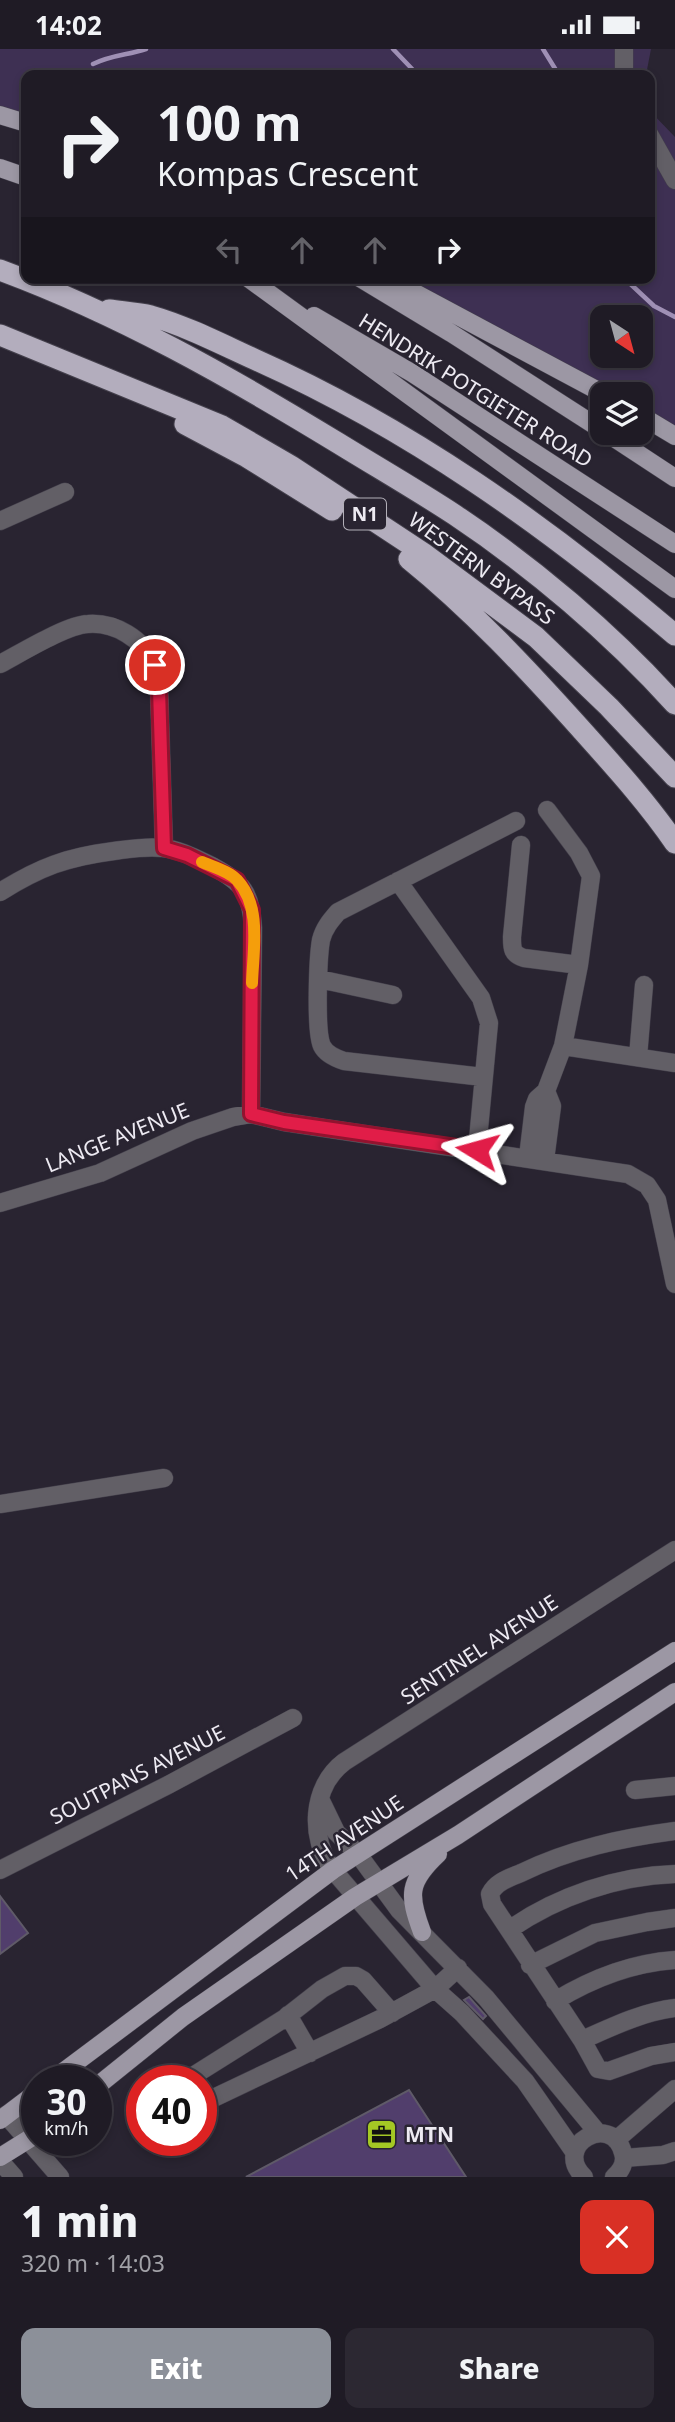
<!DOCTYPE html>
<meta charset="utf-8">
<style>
:root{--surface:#1f1b25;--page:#2c2832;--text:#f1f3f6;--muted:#a1a1a7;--line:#3c3942;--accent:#8c9099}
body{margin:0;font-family:"Noto Sans",sans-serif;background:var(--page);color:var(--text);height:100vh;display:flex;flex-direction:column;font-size:26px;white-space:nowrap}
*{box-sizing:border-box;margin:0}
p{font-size:23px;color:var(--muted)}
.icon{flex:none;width:38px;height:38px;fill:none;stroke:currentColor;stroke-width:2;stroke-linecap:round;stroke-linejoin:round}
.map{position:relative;height:2128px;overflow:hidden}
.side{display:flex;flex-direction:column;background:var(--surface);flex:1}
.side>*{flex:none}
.top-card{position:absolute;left:21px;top:21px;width:634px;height:214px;border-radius:14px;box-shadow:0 4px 10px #0003,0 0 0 2px var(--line);background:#1f1b25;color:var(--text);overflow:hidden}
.needle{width:46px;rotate:144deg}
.controls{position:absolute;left:590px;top:256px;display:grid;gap:14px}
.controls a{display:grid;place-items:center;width:63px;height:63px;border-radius:14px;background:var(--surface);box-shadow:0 4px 10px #0003,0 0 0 2px var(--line);font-size:35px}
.speed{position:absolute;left:21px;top:2016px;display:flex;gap:14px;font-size:35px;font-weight:700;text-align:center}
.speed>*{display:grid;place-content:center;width:91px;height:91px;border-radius:50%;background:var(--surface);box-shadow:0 4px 10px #0003,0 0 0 2px var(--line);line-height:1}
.speed small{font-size:18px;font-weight:400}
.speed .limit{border:10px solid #d22;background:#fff;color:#111}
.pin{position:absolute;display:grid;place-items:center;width:60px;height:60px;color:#fff;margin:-30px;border:4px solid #fff;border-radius:50%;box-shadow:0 2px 7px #0007}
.me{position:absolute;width:77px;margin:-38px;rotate:278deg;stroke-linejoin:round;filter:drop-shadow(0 0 5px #0008)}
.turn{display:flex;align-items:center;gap:24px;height:147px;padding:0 21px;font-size:32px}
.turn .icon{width:91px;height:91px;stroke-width:2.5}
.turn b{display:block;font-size:49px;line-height:60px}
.lanes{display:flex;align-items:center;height:66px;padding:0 21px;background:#0003;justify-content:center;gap:35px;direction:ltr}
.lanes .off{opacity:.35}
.round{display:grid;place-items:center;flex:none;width:74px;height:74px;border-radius:14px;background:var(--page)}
.summary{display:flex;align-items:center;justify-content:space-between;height:119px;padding:0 21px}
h1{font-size:42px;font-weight:800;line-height:52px}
.button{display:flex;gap:14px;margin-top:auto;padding:14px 21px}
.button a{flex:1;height:80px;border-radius:14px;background:var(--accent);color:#fff;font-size:28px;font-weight:800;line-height:80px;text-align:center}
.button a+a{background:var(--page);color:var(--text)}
.status{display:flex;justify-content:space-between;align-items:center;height:49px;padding:0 35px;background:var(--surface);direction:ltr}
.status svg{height:19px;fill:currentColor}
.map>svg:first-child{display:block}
.green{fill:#3e3053;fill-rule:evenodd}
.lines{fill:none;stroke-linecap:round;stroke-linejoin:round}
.stream{stroke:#9f90b5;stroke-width:4.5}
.building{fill:#513e6c;stroke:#5f5a68;stroke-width:2}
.minor-casing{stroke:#44404c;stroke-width:19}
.major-casing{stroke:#44404c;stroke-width:19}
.highway-casing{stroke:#44404c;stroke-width:23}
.minor{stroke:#625f66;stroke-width:18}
.major{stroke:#9c97a4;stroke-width:18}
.highway{stroke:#b3adbd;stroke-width:21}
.route-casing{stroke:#92132f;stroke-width:18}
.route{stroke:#e11d48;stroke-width:12}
.slow{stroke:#f59e0b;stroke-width:12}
.labels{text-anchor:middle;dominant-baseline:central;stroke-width:5;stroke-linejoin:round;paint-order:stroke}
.shield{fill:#292431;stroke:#b2afb8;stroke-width:2}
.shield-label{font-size:19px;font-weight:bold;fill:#edeaf2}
.street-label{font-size:21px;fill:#edeaf2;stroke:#292431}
.poi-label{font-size:21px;font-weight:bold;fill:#edeaf2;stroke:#292431;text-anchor:start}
</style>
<div class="status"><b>14:02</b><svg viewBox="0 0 49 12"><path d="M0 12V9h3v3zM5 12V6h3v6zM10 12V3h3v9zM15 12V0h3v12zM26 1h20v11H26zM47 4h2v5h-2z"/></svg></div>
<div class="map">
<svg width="675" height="2128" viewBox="0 0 675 2128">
<rect width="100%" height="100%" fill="#292431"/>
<path class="green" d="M0,0H651L646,26H26V67L0,59Z
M649,61L675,88V381L641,362L640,345H608L396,229H649ZM602,268H640V306H602Z"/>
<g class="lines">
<path class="stream" d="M393,0L415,23L423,26
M543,0L559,26
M93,15C111,6 128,6 146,0
M624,229L654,257L675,268"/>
</g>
<path class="building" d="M0,1847L28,1884L0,1905Z
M469,1948L486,1967L483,1970L464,1951Z
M409,2041L466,2128H246Z"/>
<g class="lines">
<defs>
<path id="minor" d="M624,26V0
M649,85L675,131
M0,472L65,443
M0,615C21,604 66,576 88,575C115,573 143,590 153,614C157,622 158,632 159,640L164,799
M521,796L512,888C512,900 512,905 524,909L579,916
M398,832L481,949L489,974L477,1101
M0,843C40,818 67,808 114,802C130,800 146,797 162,799C179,800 197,810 212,817C243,834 251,843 253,879L251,1065
M319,930L393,946
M563,997L675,1014
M638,1008L644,936
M483,1028L344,1012C335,1009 326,1005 322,997C315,982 318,908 321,891C324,879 331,871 338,863L516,772
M528,1108L534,1058L537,1050L546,1042L563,997L579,916L591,827L579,804L547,761
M545,1111L552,1057L546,1042
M0,1154L100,1124L192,1082L233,1068L251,1065L284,1073L628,1125L647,1136L657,1151L675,1235
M0,1455L164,1429
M635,1741L675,1737
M321,1752L336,1783L358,1805L399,1861L486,1949L598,2084
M675,1782C622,1789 570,1800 521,1824C509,1829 496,1833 490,1845L492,1855L582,1991L598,2020L609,2022L651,2007L675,2003
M0,1821L168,1736L293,1669
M510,1880C558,1847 617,1827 675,1825
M530,1916L595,1884L647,1873L675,1869
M555,1952C591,1930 632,1914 675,1911
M288,1966L310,2004
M582,1991C612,1978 642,1963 675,1959
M185,2032L285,1969L322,1940L345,1927H356L363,1931L392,1964
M201,2055L380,1970L435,1940L458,1919
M6,2066L60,2128
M616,2091L675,2040
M575,2104L525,2032L462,1964L435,1940L333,1821C309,1790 311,1738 344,1713L675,1501
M624,2109L663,2106L675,2102
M0,2112L14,2128
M584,2128C551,2096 612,2062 623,2104C626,2113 621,2122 614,2128"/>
<path id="major" d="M0,66L26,74
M0,119L26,128
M248,229L675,540
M360,229L451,284L602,381
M387,229L604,345
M314,267L412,324L675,495
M640,366L675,387
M605,383L675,429
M422,1883C408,1846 408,1833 438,1805
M51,2032L333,1821L675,1602
M96,2038L183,1968L355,1848L458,1786L675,1643
M0,2071L37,2043
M0,2108L37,2085"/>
<path id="highway" d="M0,221C119,265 230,328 338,394C377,418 417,441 455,466C533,518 612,585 675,655
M109,261C123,263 138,264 151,267C186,277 221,295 254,310C409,379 547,477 675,586
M0,286L222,377L291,417L423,504L536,588L609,658L675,728
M185,375L247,408L332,461
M409,510C472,561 526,619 580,679C613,716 647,753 675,794"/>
</defs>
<use href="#minor" class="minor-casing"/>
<use href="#major" class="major-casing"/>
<use href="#highway" class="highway-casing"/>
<use href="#minor" class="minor"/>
<use href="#major" class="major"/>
<use href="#highway" class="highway"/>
</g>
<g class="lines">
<defs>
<path id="route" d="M155,616L159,640L164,799L187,806L237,831L252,861L251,1065L284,1073L477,1101"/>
</defs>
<use href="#route" class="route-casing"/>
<use href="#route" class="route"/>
<path class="slow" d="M202,813C213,818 229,822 237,831C262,857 253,902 252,934"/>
</g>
<defs>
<symbol id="office-square" viewBox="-11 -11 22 22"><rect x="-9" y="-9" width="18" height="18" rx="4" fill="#a4c824" stroke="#292431"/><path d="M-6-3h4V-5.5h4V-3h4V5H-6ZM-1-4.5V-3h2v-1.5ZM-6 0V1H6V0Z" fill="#111"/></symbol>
</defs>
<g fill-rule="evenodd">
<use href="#office-square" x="364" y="2068" width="35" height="35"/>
</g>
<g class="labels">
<rect class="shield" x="344" y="449.5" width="42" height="31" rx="5"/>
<g class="shield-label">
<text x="365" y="465">N1</text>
</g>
<g class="street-label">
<text transform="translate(476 341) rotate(32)">HENDRIK POTGIETER ROAD</text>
<text transform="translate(482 519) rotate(36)">WESTERN BYPASS</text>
<text transform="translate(117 1088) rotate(-22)">LANGE AVENUE</text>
<text transform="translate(479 1600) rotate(-33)">SENTINEL AVENUE</text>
<text transform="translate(137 1725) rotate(-27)">SOUTPANS AVENUE</text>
<text transform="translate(344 1789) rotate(-34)">14TH AVENUE</text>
</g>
<g class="poi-label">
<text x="405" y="2085">MTN</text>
</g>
</g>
</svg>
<div class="controls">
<a><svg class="needle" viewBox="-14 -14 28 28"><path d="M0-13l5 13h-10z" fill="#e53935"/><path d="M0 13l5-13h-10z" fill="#a1a1a7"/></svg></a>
<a><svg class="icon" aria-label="layers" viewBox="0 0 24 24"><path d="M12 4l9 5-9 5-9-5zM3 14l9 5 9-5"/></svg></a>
</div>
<div class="speed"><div>30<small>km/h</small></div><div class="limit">40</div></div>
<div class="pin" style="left:155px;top:616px;background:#d93025"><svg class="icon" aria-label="arrive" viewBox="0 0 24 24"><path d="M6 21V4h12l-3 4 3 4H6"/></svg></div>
<svg class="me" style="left:477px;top:1101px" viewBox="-20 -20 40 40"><path d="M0-17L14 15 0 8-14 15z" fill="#e11d48" stroke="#fff" stroke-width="4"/></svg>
<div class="top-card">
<div class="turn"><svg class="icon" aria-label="right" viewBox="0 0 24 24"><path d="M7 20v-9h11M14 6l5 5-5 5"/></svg><div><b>100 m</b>Kompas Crescent</div></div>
<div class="lanes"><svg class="icon off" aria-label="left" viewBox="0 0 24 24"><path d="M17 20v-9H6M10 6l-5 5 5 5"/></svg><svg class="icon off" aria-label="ahead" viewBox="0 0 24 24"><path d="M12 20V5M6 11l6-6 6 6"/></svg><svg class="icon off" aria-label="ahead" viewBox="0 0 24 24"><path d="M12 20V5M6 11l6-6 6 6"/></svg><svg class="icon" aria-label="right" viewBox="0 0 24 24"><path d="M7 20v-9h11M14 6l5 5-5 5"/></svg></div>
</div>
</div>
<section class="side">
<div class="summary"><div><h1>1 min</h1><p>320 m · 14:03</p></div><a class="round" style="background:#d93025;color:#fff"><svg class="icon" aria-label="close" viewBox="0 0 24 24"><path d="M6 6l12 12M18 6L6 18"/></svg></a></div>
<div class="button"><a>Exit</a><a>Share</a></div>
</section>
